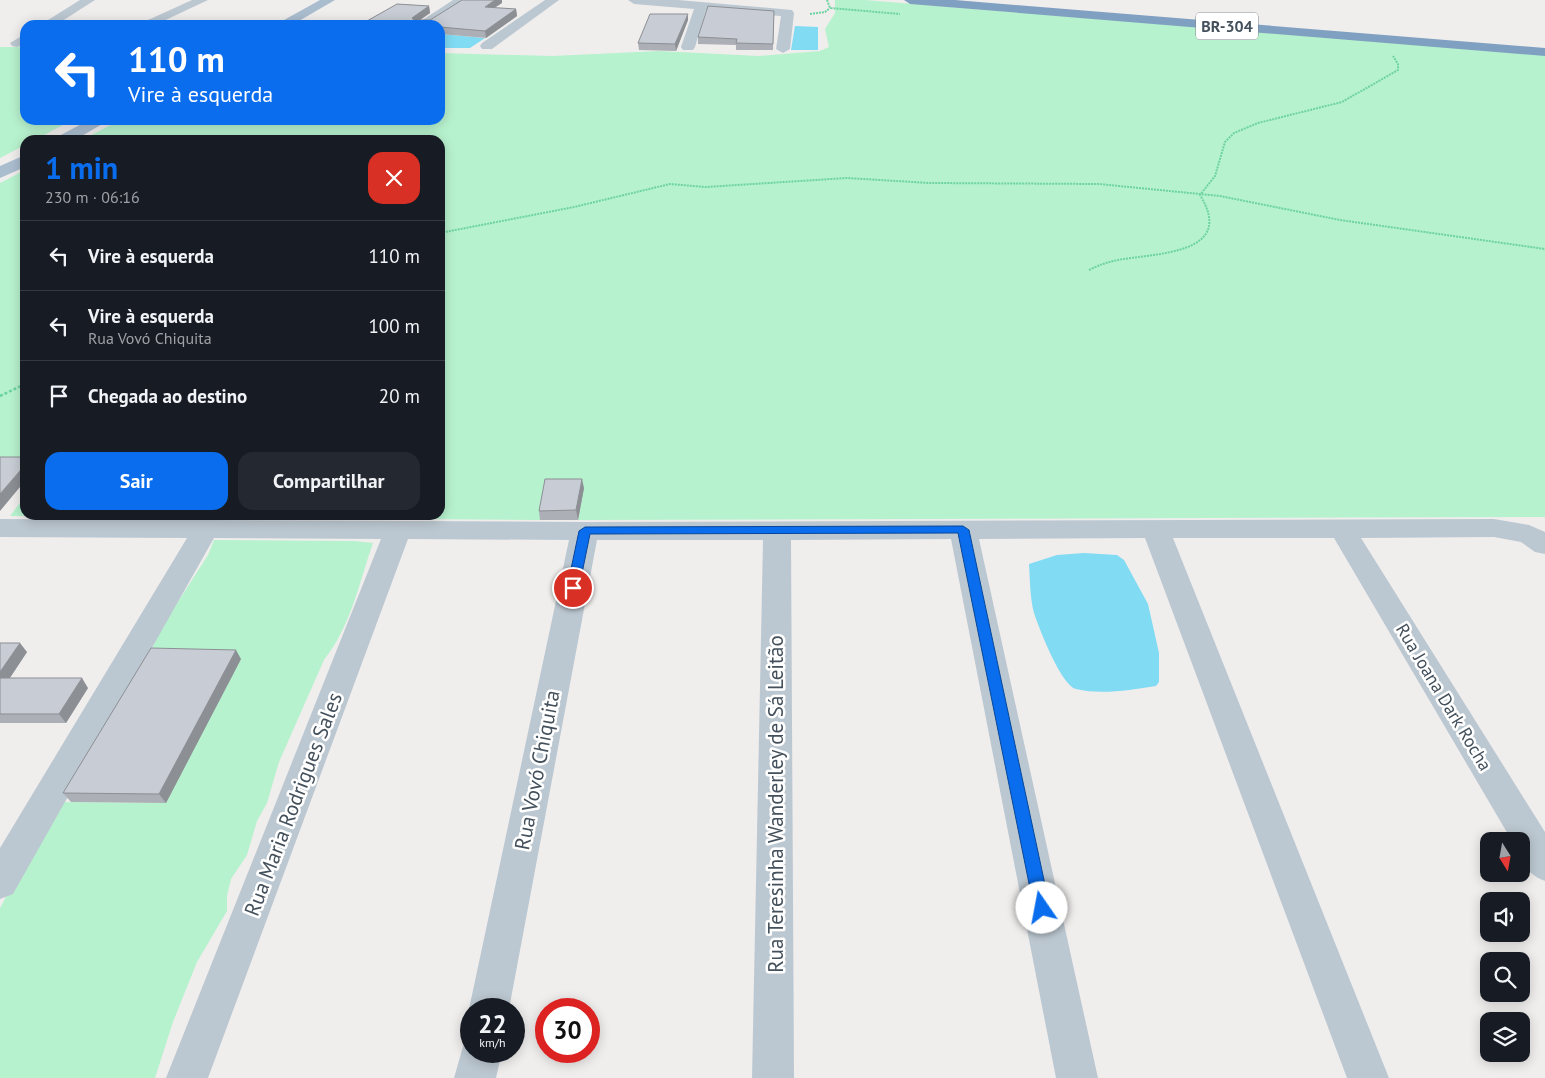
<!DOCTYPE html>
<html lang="pt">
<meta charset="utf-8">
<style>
:root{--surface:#171b24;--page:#242831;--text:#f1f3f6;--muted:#9ea1a6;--line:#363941;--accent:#0a6ded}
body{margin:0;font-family:"PT Sans",sans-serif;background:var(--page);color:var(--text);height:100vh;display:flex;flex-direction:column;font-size:19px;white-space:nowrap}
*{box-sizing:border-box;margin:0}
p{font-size:16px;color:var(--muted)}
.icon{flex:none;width:28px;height:28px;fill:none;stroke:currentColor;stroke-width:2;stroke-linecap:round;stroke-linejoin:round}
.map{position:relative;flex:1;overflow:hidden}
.side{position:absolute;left:20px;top:135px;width:425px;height:385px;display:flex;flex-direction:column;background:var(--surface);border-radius:15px;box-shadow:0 2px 12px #0003}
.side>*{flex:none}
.hud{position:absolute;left:20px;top:20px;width:425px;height:105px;border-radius:15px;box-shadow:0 2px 12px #0003;background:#0a6ded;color:#fff;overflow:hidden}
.needle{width:32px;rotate:169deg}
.controls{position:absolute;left:1480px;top:832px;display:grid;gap:10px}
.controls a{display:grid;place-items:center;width:50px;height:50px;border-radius:10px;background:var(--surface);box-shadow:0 2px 12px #0003;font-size:25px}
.speed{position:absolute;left:460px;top:998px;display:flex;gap:10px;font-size:25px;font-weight:700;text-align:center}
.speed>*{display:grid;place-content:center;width:65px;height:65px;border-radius:50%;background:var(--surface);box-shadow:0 2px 12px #0003;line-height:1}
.speed small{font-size:12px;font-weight:400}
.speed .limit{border:8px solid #d22;background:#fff;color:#111}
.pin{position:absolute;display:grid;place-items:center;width:42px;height:42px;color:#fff;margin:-21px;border:2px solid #fff;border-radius:50%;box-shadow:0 1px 5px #0007}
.me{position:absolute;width:55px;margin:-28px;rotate:348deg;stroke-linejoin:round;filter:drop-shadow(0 0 4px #0008)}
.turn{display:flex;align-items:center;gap:18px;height:105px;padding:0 25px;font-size:22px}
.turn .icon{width:65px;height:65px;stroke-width:2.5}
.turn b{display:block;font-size:35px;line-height:42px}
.round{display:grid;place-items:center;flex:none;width:52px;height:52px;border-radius:15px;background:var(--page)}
.headline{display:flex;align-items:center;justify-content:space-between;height:85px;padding:0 25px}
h1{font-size:30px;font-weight:800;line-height:38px;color:var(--accent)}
.cta{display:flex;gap:10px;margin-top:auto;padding:10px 25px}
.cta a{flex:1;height:58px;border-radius:15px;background:var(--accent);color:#fff;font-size:20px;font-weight:800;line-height:58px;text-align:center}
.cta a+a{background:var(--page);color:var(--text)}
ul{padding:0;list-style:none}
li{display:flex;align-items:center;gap:15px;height:70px;padding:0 25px;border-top:1px solid var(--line)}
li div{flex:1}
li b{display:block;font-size:19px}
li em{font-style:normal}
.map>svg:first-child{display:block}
.green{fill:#b7f2ce}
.water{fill:#80dbf3}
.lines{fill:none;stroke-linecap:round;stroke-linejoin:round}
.path-far1{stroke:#6cd3a0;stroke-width:2;stroke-dasharray:2 1;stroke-linecap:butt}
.path{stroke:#6cd3a0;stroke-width:2.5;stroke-dasharray:3 2;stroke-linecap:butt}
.minor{fill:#bcc8d1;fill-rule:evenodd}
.major{fill:#aabdcf;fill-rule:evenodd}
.highway{fill:#80a0c1;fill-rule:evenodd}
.wall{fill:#acafb6}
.shaded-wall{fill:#8c8f94}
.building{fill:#c8ccd4;stroke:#8c8f94}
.route{fill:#0a6ded;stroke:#06479a}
.labels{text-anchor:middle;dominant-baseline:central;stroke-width:5;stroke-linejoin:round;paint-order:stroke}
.shield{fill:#fff;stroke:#7c858d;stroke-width:1}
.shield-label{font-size:16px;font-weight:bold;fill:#44515c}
.street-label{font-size:18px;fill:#44515c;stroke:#fff}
.near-street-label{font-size:21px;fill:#44515c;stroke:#fff}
</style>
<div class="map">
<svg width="1545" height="1078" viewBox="0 0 1545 1078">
<rect width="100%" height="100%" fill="#f0eded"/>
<path class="green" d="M835,0H865L1545,55V517L578,520L583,488L547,489L540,520L10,516L25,496V515H440V140H82L120,120H440V53L552,56L659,51L759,56L820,51L829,47L825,29L835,13Z
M0,47H25V120H72L35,140H25V145L0,158Z
M25,170V467L0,473V183Z
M214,540L355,541L373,543C359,583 351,626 324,660L279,762L267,803L257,821L247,855L231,879L227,896V911L197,962L173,1022L155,1078H0V908L52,811L60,802L166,803L150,653L163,625L208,555Z"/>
<path class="water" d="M795,26L818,27V50H791Z
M440,34L485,38L470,48H440Z
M1084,553L1117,555L1124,560L1148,604L1159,653V682L1156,686C1130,690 1101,695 1076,689C1061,685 1039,628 1034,613C1030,598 1030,580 1029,564L1057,555Z"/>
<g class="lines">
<path class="path-far1" d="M827,0L830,8L900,14
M810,14L825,12L830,8
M440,233L574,207L670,184L706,187L847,178L929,183L1099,184L1220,196L1340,220L1545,249
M1089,270C1099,265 1108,262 1118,260C1155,253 1237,255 1200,195L1215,176L1225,142L1234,133L1258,123L1342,102L1398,70V64L1393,56"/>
<path class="path" d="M0,396L25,384"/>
<path class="minor" d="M80,0H95L56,25H40Z
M192,0H208L155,25H137Z
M453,0H468L431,25H415Z
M545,0H559L492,49H482L480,46L482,43Z
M628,0H678L792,10L794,13L790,49L783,53L776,49L781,16L706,10L695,47L693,50H683L681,47L694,9L634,4Z
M283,20L288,21L289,25H256L263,21Z
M25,34V44L17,47L12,46L10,43Z
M0,519L585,522L1494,519L1529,525L1545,532V554L1535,552L1521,542L1494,537L1361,538L1545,832V881C1525,873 1521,862 1521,841H1512L1334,538H1173L1389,1078H1347L1145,538L979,539L1098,1078H1056L951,539L791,540L794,1078H752L763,540H597L509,1009H471V1015L469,1009L569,540L408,539L208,1078H166L381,539L214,538L13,894L0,899V848L187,538L0,537Z
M471,1034V1051H502L496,1078H454L466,1036Z"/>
<path class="major" d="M320,0H335L292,25H275Z
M89,120H109L75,140H55L57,137Z
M25,155V167L0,178V166Z"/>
<path class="highway" d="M904,0H955L1545,48V56L910,4Z"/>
</g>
<path class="wall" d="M502,3L494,8L516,9L517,16L486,38L440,34V25H368L367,21L429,6L430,13L419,20H430Z
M774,11L773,50H736V45L698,44V37Z
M688,20L676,51L639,50L638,43Z
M584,488L578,520H540L539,511Z
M0,643L27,652L10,678L88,688L66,723H0Z
M241,659L166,803L71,802L63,793Z"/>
<path class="shaded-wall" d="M495,0H502V3L486,13L485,7Z
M429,6L430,13L413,25L412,18Z
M516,9L517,16L486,38L485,31Z
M688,14V20L676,51L675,44Z
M25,465V481L0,511V494Z
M582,479L584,488L578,520L576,510Z
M20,643L27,652L3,688L0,684V672Z
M236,650L241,659L166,803L159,794Z
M82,678L88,688L66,723L59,714Z"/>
<path class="building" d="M462,0H495L485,7L516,9L485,31L440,27V25H414L367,21L397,4L429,6L412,18L414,20H430Z
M708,6L774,11L773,44L736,43L737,39L698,37Z
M650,14H688L675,44L638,43Z
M0,457H25V465L0,494Z
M545,479H582L576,510L539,511Z
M0,643H20L0,672Z
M151,648L236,650L159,794L63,793Z
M0,678H82L59,714H0Z"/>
<path class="route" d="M963,526L969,530L1050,908L1047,913L1042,915L1036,913L1034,908L958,533L590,534L579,588L573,592L567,588L579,531L585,527Z"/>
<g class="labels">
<rect class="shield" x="1196" y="12.5" width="62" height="27" rx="4"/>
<g class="shield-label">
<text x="1227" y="26">BR-304</text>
</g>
<g class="street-label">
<text transform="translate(1444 697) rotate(59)">Rua Joana Dark Rocha</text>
</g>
<g class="near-street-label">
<text transform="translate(537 770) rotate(-79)">Rua Vovó Chiquita</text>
<text transform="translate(293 804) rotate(-69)">Rua Maria Rodrigues Sales</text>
<text transform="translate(775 804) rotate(-90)">Rua Teresinha Wanderley de Sá Leitão</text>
</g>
</g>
</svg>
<div class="controls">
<a><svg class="needle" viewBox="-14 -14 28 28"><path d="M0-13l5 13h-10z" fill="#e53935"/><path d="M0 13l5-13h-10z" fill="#9ea1a6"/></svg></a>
<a><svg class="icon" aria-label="sound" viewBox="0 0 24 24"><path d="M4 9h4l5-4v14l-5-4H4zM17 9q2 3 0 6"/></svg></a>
<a><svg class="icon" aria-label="search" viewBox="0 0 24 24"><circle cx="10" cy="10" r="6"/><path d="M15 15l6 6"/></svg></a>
<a><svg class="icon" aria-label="layers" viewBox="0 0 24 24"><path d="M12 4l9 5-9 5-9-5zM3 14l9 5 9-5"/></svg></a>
</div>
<div class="speed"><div>22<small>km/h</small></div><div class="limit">30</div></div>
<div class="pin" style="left:573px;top:588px;background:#d93025"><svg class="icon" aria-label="arrive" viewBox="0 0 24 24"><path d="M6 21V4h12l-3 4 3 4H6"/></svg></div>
<svg class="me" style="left:1042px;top:908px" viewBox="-20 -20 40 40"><circle r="19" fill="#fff"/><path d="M0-13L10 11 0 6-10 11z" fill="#0a6ded"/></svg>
<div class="hud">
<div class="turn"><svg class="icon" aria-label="left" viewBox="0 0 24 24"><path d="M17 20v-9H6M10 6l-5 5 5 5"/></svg><div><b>110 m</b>Vire à esquerda</div></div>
</div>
<section class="side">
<div class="headline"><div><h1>1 min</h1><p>230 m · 06:16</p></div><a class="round" style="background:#d93025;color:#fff"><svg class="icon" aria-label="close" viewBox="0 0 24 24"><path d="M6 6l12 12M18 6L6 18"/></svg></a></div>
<ul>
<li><svg class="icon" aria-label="left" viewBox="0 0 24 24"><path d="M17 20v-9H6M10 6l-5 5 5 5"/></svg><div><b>Vire à esquerda</b></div><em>110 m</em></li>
<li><svg class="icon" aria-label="left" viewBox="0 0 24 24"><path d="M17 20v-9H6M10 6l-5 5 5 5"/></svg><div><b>Vire à esquerda</b><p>Rua Vovó Chiquita</p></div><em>100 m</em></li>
<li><svg class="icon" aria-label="arrive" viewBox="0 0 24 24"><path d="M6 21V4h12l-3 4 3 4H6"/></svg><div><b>Chegada ao destino</b></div><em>20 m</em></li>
</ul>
<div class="cta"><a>Sair</a><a>Compartilhar</a></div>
</section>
</div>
